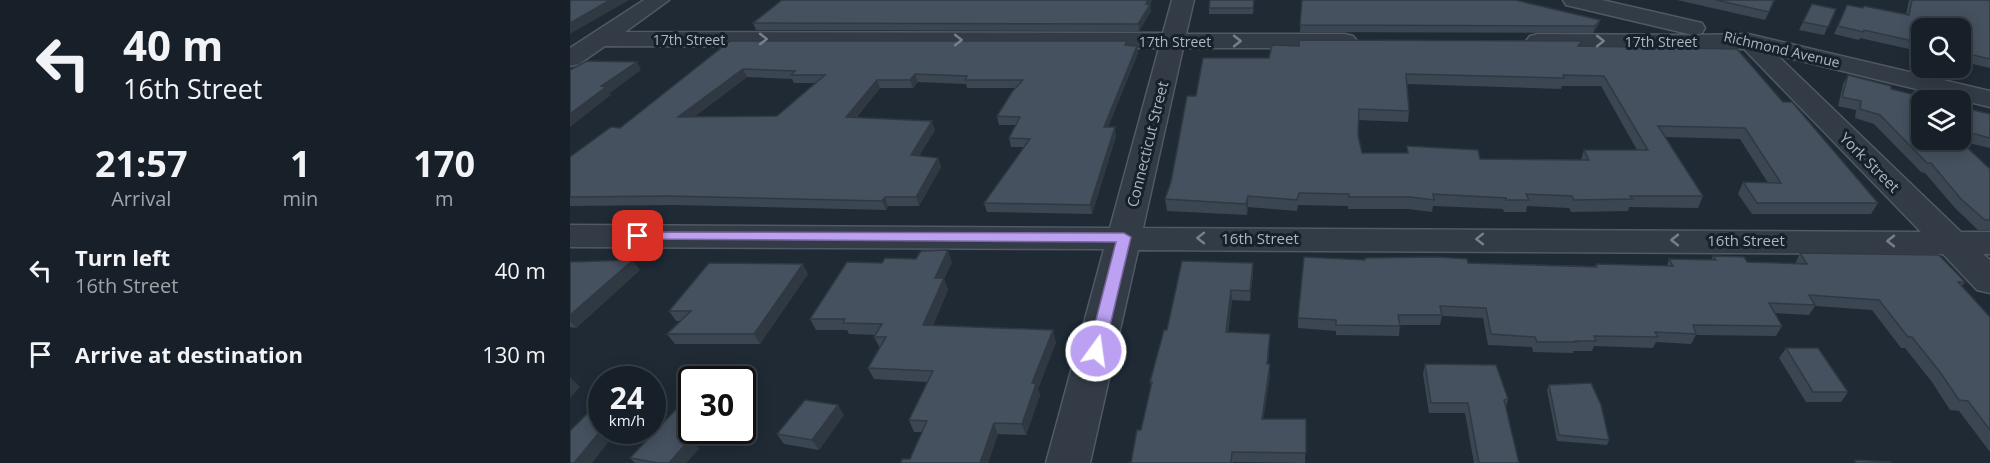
<!DOCTYPE html>
<style>
:root{--surface:#172028;--page:#242d34;--text:#f1f3f6;--muted:#9ea3a8;--line:#363e45}
body{margin:0;font-family:"Open Sans",sans-serif;background:var(--page);color:var(--text);height:100vh;display:flex;flex-direction:column;font-size:22px;white-space:nowrap}
*{box-sizing:border-box;margin:0}
p{font-size:20px;color:var(--muted)}
.icon{flex:none;width:33px;height:33px;fill:none;stroke:currentColor;stroke-width:2;stroke-linecap:round;stroke-linejoin:round}
.map{position:relative;flex:1;overflow:hidden}
.details{display:flex;flex-direction:column;background:var(--surface);width:570px}
.details>*{flex:none}
.top-card{background:#172028;color:var(--text);overflow:hidden}
.fabs{position:absolute;left:1341px;top:18px;display:grid;gap:12px}
.fabs a{display:grid;place-items:center;width:60px;height:60px;border-radius:12px;background:var(--surface);box-shadow:0 3px 15px #0003,0 0 0 2px var(--line);font-size:30px}
.speed{position:absolute;left:18px;top:366px;display:flex;gap:12px;font-size:30px;font-weight:700;text-align:center}
.speed>*{display:grid;place-content:center;width:78px;height:78px;border-radius:50%;background:var(--surface);box-shadow:0 3px 15px #0003,0 0 0 2px var(--line);line-height:1}
.speed small{font-size:15px;font-weight:400}
.speed .limit{border:3px solid #111;border-radius:9px;background:#fff;color:#111}
.pin{position:absolute;display:grid;place-items:center;width:51px;height:51px;color:#fff;margin:-26px;border-radius:12px;box-shadow:0 3px 9px #0006}
.me{position:absolute;width:66px;margin:-33px;rotate:14deg;stroke-linejoin:round;filter:drop-shadow(0 0 4px #0008)}
.turn{display:flex;align-items:center;gap:21px;height:126px;padding:0 24px;font-size:27px}
.turn .icon{width:78px;height:78px;stroke-width:2.5}
.turn b{display:block;font-size:42px;line-height:51px}
.eta{display:flex;justify-content:space-evenly;align-items:center;height:102px;text-align:center}
.eta b{font-size:36px;font-weight:700;line-height:42px}
ul{padding:0;list-style:none}
li{display:flex;align-items:center;gap:18px;height:84px;padding:0 24px}
li div{flex:1}
li b{display:block;font-size:22px}
li em{font-style:normal}
main{display:flex;flex:1;min-height:0}
.map>svg:first-child{display:block}
.lines{fill:none;stroke-linecap:round;stroke-linejoin:round}
.minor-casing{stroke:#505964;stroke-width:3}
.minor{fill:#333c46;fill-rule:evenodd}
.wall{fill:#3b4652;fill-rule:evenodd}
.shaded-wall{fill:#303942}
.building{fill:#45515f;stroke:#303942;stroke-width:1.5;fill-rule:evenodd}
.oneway{stroke:#767f8b}
.route{fill:#bca0f2;stroke:#7a689d;stroke-width:1.5}
.labels{text-anchor:middle;dominant-baseline:central;stroke-width:6;stroke-linejoin:round;paint-order:stroke}
.far-street-label{font-size:14px;fill:#acb6c3;stroke:#18212a}
.street-label{font-size:15px;fill:#acb6c3;stroke:#18212a}
</style>
<main>
<section class="details">
<div class="top-card">
<div class="turn"><svg class="icon" aria-label="left" viewBox="0 0 24 24"><path d="M17 20v-9H6M10 6l-5 5 5 5"/></svg><div><b>40 m</b>16th Street</div></div>
</div>
<div class="eta">
<div><b>21:57</b><p>Arrival</p></div>
<div><b>1</b><p>min</p></div>
<div><b>170</b><p>m</p></div>
</div>
<ul>
<li><svg class="icon" aria-label="left" viewBox="0 0 24 24"><path d="M17 20v-9H6M10 6l-5 5 5 5"/></svg><div><b>Turn left</b><p>16th Street</p></div><em>40 m</em></li>
<li><svg class="icon" aria-label="arrive" viewBox="0 0 24 24"><path d="M6 21V4h12l-3 4 3 4H6"/></svg><div><b>Arrive at destination</b></div><em>130 m</em></li>
</ul>
</section>
<div class="map">
<svg width="1420" height="463" viewBox="0 0 1420 463">
<rect width="100%" height="100%" fill="#1f2a35"/>
<g class="lines">
<defs>
<path id="minor" d="M74,0H99L55,32L593,33L602,0H624L616,34H775L783,36L787,41L783,46L775,48H613L573,228L1351,232L1174,49L968,48L960,46L956,41L960,36L968,34L1123,35L996,5L993,0H1032L1132,23L1135,28L1132,33L1124,35L1178,34L1420,91V107L1207,55L1391,232H1420V254H1413L1420,260V293L1407,290L1373,254L568,250L520,463H476L534,249L0,247V225L540,228L589,48L35,46L9,64L0,66V48Z"/>
</defs>
<use href="#minor" class="minor-casing"/>
<use href="#minor" class="minor"/>
</g>
<path class="wall" d="M212,0H582L580,5L581,11L569,31L186,30L183,23Z
M640,0H684L683,14H639V8Z
M732,0L1030,20L1028,26L1023,33L730,32Z
M1107,0H1205L1195,20Z
M1339,0H1420V68L1390,61V28H1352V52L1290,38L1289,40L1264,34L1277,5L1293,8L1336,15Z
M1242,4L1266,9L1254,35L1229,30Z
M160,41L567,46L568,53L538,127L546,136L522,214L417,212L414,203L454,147H441L439,138L446,125H429L427,116L446,88H397L396,84L348,82L343,88H310L286,118L365,130L349,156L368,158L371,167L349,206H318L316,210L104,205L0,206V157L50,128ZM177,77L222,79L224,83H245L207,116L124,117Z
M729,46H1010L1213,102L1308,203L1301,214H1182L1168,194L1173,182L1198,183L1170,139L1095,137L1133,196L1128,208L1059,207L1058,211L1001,212L999,208L957,206L956,212H934L933,209L863,206L862,212L838,209H778V206L728,205L727,211L678,207L677,215L597,211L595,199L626,96L699,58ZM837,84L991,89L992,86H1031L1067,150H1014L1011,160L910,159L837,146V153H792L788,135V120L838,122L839,111Z
M1278,75L1321,89L1352,140H1390V107L1420,114V148L1390,141L1420,169V230H1408L1385,208L1355,173L1351,172L1304,124L1285,118L1286,110L1268,106L1273,84Z
M1230,253L1395,282L1392,286L1420,317V452L1389,411L1380,410L1362,382L1335,348H1331L1302,310L1245,306L1239,315L1205,313L1212,326L1206,336L1126,335L1121,344L1086,342L1083,348L1024,346L1022,351H1003V353L963,352L962,347L918,345L913,318L872,316L870,325H830L829,336L766,335V331L728,328V318L898,263L1025,266L1026,264L1097,266L1099,259L1141,260L1143,256L1177,262L1225,264Z
M0,262L70,270L6,328L0,327Z
M382,262L374,279L378,290L363,325L486,342L468,389L470,395L456,435L428,434L418,463H331L340,459L352,432H344L339,420L357,382L304,379L298,368L310,348L304,337L305,335L279,334L277,330H246L240,319L312,263Z
M683,263V273L680,301L662,300L658,333L700,334L698,364L700,375L693,419H736L735,463L663,462V463H558H561L571,430L581,387L580,382L597,330Z
M238,274L190,344H105L97,334L110,321H106L99,311Z
M1216,348L1278,392L1271,402H1236L1209,358Z
M855,364L938,399L936,407L949,463H904L895,413H859L853,374Z
M979,385L1039,440L1037,445L987,441L977,390Z
M274,415L249,450L214,444L207,434Z
M122,440L129,449L116,463H65L60,458Z"/>
<path class="shaded-wall" d="M40,0H59L0,34V23Z
M578,0H582L578,8L580,5L581,11L569,31L568,24Z
M1030,20L1028,26L1023,33L1025,26Z
M567,46L568,53L535,135L534,127Z
M67,62L71,70L40,93L41,95L0,127V114L31,86Z
M173,69L177,77L113,125L108,117Z
M345,74L348,82L343,88L340,80Z
M307,80L310,88L279,125L276,117Z
M362,121L365,130L344,164L341,155Z
M545,127L546,136L522,214L520,205Z
M368,158L371,167L349,206L346,197Z
M678,196V207L677,215L676,204Z
M315,197L318,206L316,210L312,201Z
M378,250L382,262L374,279L378,290L358,336L353,325L365,278Z
M63,260L70,270L6,328L0,321V315Z
M683,263V273L680,301V291Z
M233,264L238,274L190,344L184,334Z
M661,290L662,300L656,343V332Z
M483,330L486,342L468,389L470,395L456,435L452,424L462,383Z
M700,364V375L692,429V419Z
M0,377L10,387L0,398Z
M268,405L274,415L249,450L242,440Z
M122,422V430H131L122,440L129,449L116,463H99L108,437Z
M424,423L428,434L418,463H410Z
M32,429V430H48L22,463H4Z"/>
<path class="building" d="M0,0H40L0,23Z
M212,0H578L576,4L580,5L568,24L183,23Z
M640,0H684L683,8H639Z
M732,0H945L1030,20L1025,26L730,25Z
M1146,0H1204L1199,12Z
M1342,0H1420V59L1390,52V28H1352V43L1294,30L1293,32L1268,26L1277,5L1293,8L1294,6L1339,15Z
M1242,4L1266,9L1258,27L1233,22Z
M729,40L1012,41L1008,46L1167,49L1213,102H1222L1308,203H1187L1173,182L1211,183L1175,128L1088,126L1133,196H1060L1062,199L1004,200L1002,196L956,194L959,200H936V198L863,194L864,200L840,197H779V194L729,193L727,200L678,196L676,204L595,199L601,182L617,96H626L633,58H699L702,45L729,46ZM836,74L994,78L993,75L1034,76L1078,150H1014L1019,160L910,159L908,150L837,146L838,153H792L788,135L789,109L839,111Z
M160,41H557L555,45L567,46L534,127H545L520,205L414,203L460,139L439,138L450,117L427,116L442,92L453,80H395L397,76L345,74L340,80H307L276,117L362,121L341,155L368,158L346,197H315L312,201L99,196L0,197V157L41,127L50,128ZM173,69L225,71L221,75H255L207,116L108,117Z
M17,61L67,62L31,86L36,87L0,114V70Z
M1278,75L1321,86V89L1364,100H1352V140H1389L1420,169V220H1415L1391,199L1361,163H1357L1310,115L1290,109L1291,101L1272,97Z
M1390,107L1420,114V138L1390,130Z
M378,250L365,278H374L353,325L483,330L462,383L466,384L452,424L424,423L410,463H331L332,459H340L357,421L339,420L363,371L298,368L316,337H304L312,324L273,323L275,319H240L277,262L312,263L315,258L346,259L351,251Z
M1230,253L1369,255L1395,282H1388L1420,317V430L1398,401L1389,400L1370,372L1342,337H1338L1309,300L1239,295L1245,305L1199,303L1212,326L1123,325L1126,334L1085,332L1088,337L1024,336L1026,341H1005L1006,342H967L965,337L921,334L916,308L870,306L872,315H828L830,326L766,325V320L728,318L734,257L795,260V258L867,257L897,259L898,263L1027,267L1026,264L1103,266L1099,259L1146,260L1143,256L1174,257L1177,262L1237,264Z
M63,260L0,315V262Z
M612,261L683,263L680,291L661,290L656,332L700,334L697,364H700L692,419H736V453L662,452L661,463H558H561L567,430H571L582,382H580L594,330H597Z
M139,263L233,264L184,334H97L121,311H99Z
M1216,348H1248L1278,392H1243Z
M855,364L926,365L938,399L934,400L949,463H909L898,403H861Z
M1021,383L1031,405L1039,440L989,435L979,385Z
M235,400L268,405L242,440L207,434Z
M114,401L122,402V422L108,437L120,439L99,463H88L60,458Z
M25,406H32V429L4,463H0V431Z
M1285,460L1320,462L1321,463H1286Z"/>
<defs><path id="oneway-chevron" d="M-2-3.5L2.5 0L-2 3.5" fill="none" stroke-width="1.6" stroke-linecap="round" stroke-linejoin="round" transform="scale(1.5)"/></defs>
<g class="oneway">
<use href="#oneway-chevron" transform="translate(193 39)"/>
<use href="#oneway-chevron" transform="translate(388 40)"/>
<use href="#oneway-chevron" transform="translate(667 41)"/>
<use href="#oneway-chevron" transform="translate(1030 41)"/>
<use href="#oneway-chevron" transform="translate(631 238) rotate(-180)"/>
<use href="#oneway-chevron" transform="translate(910 239) rotate(-180)"/>
<use href="#oneway-chevron" transform="translate(1105 240) rotate(-180)"/>
<use href="#oneway-chevron" transform="translate(1321 241) rotate(-180)"/>
</g>
<path class="route" d="M68,232L554,233L561,237L534,351L532,355H520L518,351L546,242L64,239L62,236L64,233Z"/>
<g class="labels">
<g class="far-street-label">
<text x="119" y="39">17th Street</text>
<text x="605" y="41">17th Street</text>
<text x="1091" y="41">17th Street</text>
<text transform="translate(1212 49) rotate(13)">Richmond Avenue</text>
</g>
<g class="street-label">
<text transform="translate(577 144) rotate(-76)">Connecticut Street</text>
<text transform="translate(1300 162) rotate(45)">York Street</text>
<text x="690" y="238">16th Street</text>
<text x="1176" y="240">16th Street</text>
</g>
</g>
</svg>
<div class="fabs">
<a><svg class="icon" aria-label="search" viewBox="0 0 24 24"><circle cx="10" cy="10" r="6"/><path d="M15 15l6 6"/></svg></a>
<a><svg class="icon" aria-label="layers" viewBox="0 0 24 24"><path d="M12 4l9 5-9 5-9-5zM3 14l9 5 9-5"/></svg></a>
</div>
<div class="speed"><div>24<small>km/h</small></div><div class="limit">30</div></div>
<div class="pin" style="left:68px;top:236px;background:#d93025"><svg class="icon" aria-label="arrive" viewBox="0 0 24 24"><path d="M6 21V4h12l-3 4 3 4H6"/></svg></div>
<svg class="me" style="left:526px;top:351px" viewBox="-20 -20 40 40"><circle r="17" fill="#bca0f2" stroke="#fff" stroke-width="3"/><path d="M0-11L8 9 0 5-8 9z" fill="#fff"/></svg>
</div>
</main>
